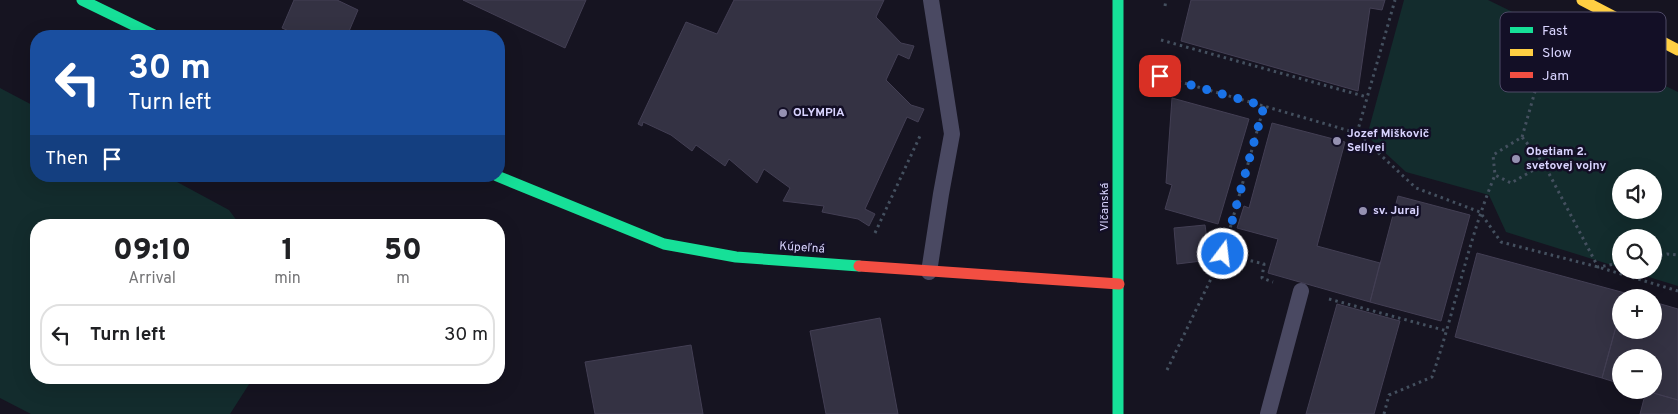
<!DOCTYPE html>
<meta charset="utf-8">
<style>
:root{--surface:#fff;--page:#f2f2f2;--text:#202124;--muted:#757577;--line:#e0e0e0}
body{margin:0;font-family:Overpass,sans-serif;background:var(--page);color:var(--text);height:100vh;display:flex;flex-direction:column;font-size:19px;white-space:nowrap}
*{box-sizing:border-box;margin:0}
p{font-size:16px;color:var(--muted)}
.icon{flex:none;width:28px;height:28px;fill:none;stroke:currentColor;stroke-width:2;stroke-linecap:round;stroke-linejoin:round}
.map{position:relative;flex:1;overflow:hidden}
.sheet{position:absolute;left:30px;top:219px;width:475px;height:165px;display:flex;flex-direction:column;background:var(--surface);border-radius:20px;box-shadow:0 5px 20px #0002}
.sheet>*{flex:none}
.guide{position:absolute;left:30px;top:30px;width:475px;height:152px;border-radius:20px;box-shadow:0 5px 20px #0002;background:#1a4fa0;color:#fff;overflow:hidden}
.buttons{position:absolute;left:1612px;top:169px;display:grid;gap:10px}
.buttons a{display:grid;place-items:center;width:50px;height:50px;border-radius:50%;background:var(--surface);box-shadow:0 5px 20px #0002;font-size:25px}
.pin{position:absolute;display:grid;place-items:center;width:42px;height:42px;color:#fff;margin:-21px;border-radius:10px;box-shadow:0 2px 8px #0006}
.me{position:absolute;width:55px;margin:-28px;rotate:15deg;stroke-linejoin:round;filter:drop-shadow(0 0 4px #0008)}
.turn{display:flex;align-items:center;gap:18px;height:105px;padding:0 15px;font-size:22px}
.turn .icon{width:65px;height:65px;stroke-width:2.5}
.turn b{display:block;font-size:35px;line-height:42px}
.then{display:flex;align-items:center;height:48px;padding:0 15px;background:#0003;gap:10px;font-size:19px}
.eta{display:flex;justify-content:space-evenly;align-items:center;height:85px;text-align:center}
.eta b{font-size:30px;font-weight:800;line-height:35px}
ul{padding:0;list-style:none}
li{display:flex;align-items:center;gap:15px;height:62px;margin:0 10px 8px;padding:0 5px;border:2px solid var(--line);border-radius:20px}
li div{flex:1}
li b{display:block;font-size:19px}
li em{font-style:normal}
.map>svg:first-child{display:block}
.green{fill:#132c2d;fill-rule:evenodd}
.building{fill:#343243;stroke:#433f54}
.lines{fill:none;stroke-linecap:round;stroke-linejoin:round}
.path{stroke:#44505f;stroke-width:3;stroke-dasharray:2.5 4;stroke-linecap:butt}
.lane{stroke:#4a4962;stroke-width:16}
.fast{stroke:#16e098;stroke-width:11}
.slow{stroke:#ffcf43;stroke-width:11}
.jam{stroke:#f24e42;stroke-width:11}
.route{stroke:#1a73e8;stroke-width:9;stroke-dasharray:0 16.2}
.poi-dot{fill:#9591b1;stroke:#130f26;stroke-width:2}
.labels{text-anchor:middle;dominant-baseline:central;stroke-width:5;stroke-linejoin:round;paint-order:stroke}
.poi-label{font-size:12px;font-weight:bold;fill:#d9d4ff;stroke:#130f26;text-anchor:start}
.street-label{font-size:12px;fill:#d9d4ff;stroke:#130f26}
.key{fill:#130f26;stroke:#4e4a67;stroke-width:1}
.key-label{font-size:14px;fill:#d9d4ff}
</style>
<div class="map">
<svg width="1678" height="414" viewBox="0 0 1678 414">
<rect width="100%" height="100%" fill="#161421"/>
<path class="green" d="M1404,0H1488L1678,92V286L1626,270H1654V238H1621V268L1506,232L1489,195L1406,172L1367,136ZM1621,178H1654V210H1621Z
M0,88L36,107V176H166L229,210L240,225H36V378H253L230,414H31L0,398Z"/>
<path class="building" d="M294,0H337L358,10L347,36H300L282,28Z
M463,0H586L565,48Z
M734,0H884L876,17L901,43L914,46L909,59L898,54L886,80L911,105L924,109L918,122L907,117L865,209L875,214L869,226L858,219L822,212L824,206L783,201L790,188L764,169L757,183L729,159L725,166L696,145L692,151L671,135L643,122L642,126L638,124L686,22L717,34Z
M1191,0H1385L1382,10L1370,8L1358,91L1181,41Z
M1172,98L1249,119L1218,224L1165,209L1172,185L1166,183Z
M1272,123L1345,142L1317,246L1380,263L1370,302L1268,273L1278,239L1237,228L1244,206L1249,208Z
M1398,196L1470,215L1441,321L1370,302Z
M1205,225L1210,260L1177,264L1174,228Z
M1477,253L1625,293L1624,298H1621V308L1602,378L1455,337Z
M1654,302L1678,309V400L1643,390H1654V358H1621V384L1602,378L1621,308V330H1654Z
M1337,304L1400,321L1374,414H1306Z
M880,318L898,414H826L810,331Z
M691,345L703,414H595L585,362Z
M1646,391L1678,400V414H1640Z"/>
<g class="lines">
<path class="path" d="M1165,6L1166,0
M1161,40L1367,97
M1160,76L1357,133L1416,188L1480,212L1501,242L1598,267L1678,291
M1264,106L1223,254L1264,264L1262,278L1273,282
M1357,133L1395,0
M1522,137L1555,21
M1544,164L1511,183L1495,175L1493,155L1522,137L1544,164L1598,267L1621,263
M875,233L920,136
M1654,257L1667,254L1678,255
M1329,299L1447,331
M1167,370L1223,254
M1384,414L1389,395L1432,377C1455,310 1468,240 1495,175"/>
<path class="lane" d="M929,272L941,194L952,134L931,0
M1268,414L1301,291"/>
<path class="fast" d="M82,0L156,36
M1118,0V414
M497,176L664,244L736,257L859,266"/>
<path class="slow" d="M1582,0L1678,50"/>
<path class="jam" d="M859,266L1119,284"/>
</g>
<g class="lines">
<path class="route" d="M1160,76L1264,106L1223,254"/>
</g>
<g class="poi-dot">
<circle cx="783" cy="113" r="5"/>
<circle cx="1337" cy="141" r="5"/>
<circle cx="1516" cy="159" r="5"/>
<circle cx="1363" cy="211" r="5"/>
</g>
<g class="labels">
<g class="poi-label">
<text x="793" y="113">OLYMPIA</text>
<text x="1347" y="134">Jozef Miškovič<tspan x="1347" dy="14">Sellyei</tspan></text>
<text x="1526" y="152">Obetiam 2.<tspan x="1526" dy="14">svetovej vojny</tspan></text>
<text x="1373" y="211">sv. Juraj</text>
</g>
<g class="street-label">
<text transform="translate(1105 207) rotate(-90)">Vlčanská</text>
<text transform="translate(802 248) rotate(4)">Kúpeľná</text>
</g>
</g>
<rect x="1500" y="12" width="166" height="80" rx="8" class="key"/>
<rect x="1510" y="27" width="23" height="6" fill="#16e098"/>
<rect x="1510" y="49" width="23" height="7" fill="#ffcf43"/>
<rect x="1510" y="72" width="23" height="6" fill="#f24e42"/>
<g class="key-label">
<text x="1542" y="35">Fast</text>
<text x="1542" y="57">Slow</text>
<text x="1542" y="80">Jam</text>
</g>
</svg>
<div class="buttons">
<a><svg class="icon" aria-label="sound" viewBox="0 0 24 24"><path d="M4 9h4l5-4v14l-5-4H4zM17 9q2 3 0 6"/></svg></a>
<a><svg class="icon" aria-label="search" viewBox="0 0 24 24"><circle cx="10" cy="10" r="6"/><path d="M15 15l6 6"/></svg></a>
<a>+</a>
<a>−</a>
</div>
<div class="pin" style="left:1160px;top:76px;background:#d93025"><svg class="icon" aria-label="arrive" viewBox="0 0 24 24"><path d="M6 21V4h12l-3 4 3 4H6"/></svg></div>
<svg class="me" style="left:1223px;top:254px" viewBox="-20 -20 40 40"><circle r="17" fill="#1a73e8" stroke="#fff" stroke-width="3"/><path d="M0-11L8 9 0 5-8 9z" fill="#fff"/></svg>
<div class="guide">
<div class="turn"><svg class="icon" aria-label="left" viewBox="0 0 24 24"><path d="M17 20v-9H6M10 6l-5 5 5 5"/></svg><div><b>30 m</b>Turn left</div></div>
<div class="then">Then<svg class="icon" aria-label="arrive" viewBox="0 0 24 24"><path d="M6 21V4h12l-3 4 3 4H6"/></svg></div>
</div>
<section class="sheet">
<div class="eta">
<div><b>09:10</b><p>Arrival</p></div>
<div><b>1</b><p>min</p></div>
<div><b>50</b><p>m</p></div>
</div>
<ul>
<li><svg class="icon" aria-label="left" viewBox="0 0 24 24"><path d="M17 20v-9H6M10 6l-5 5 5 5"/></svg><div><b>Turn left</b></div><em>30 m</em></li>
</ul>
</section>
</div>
